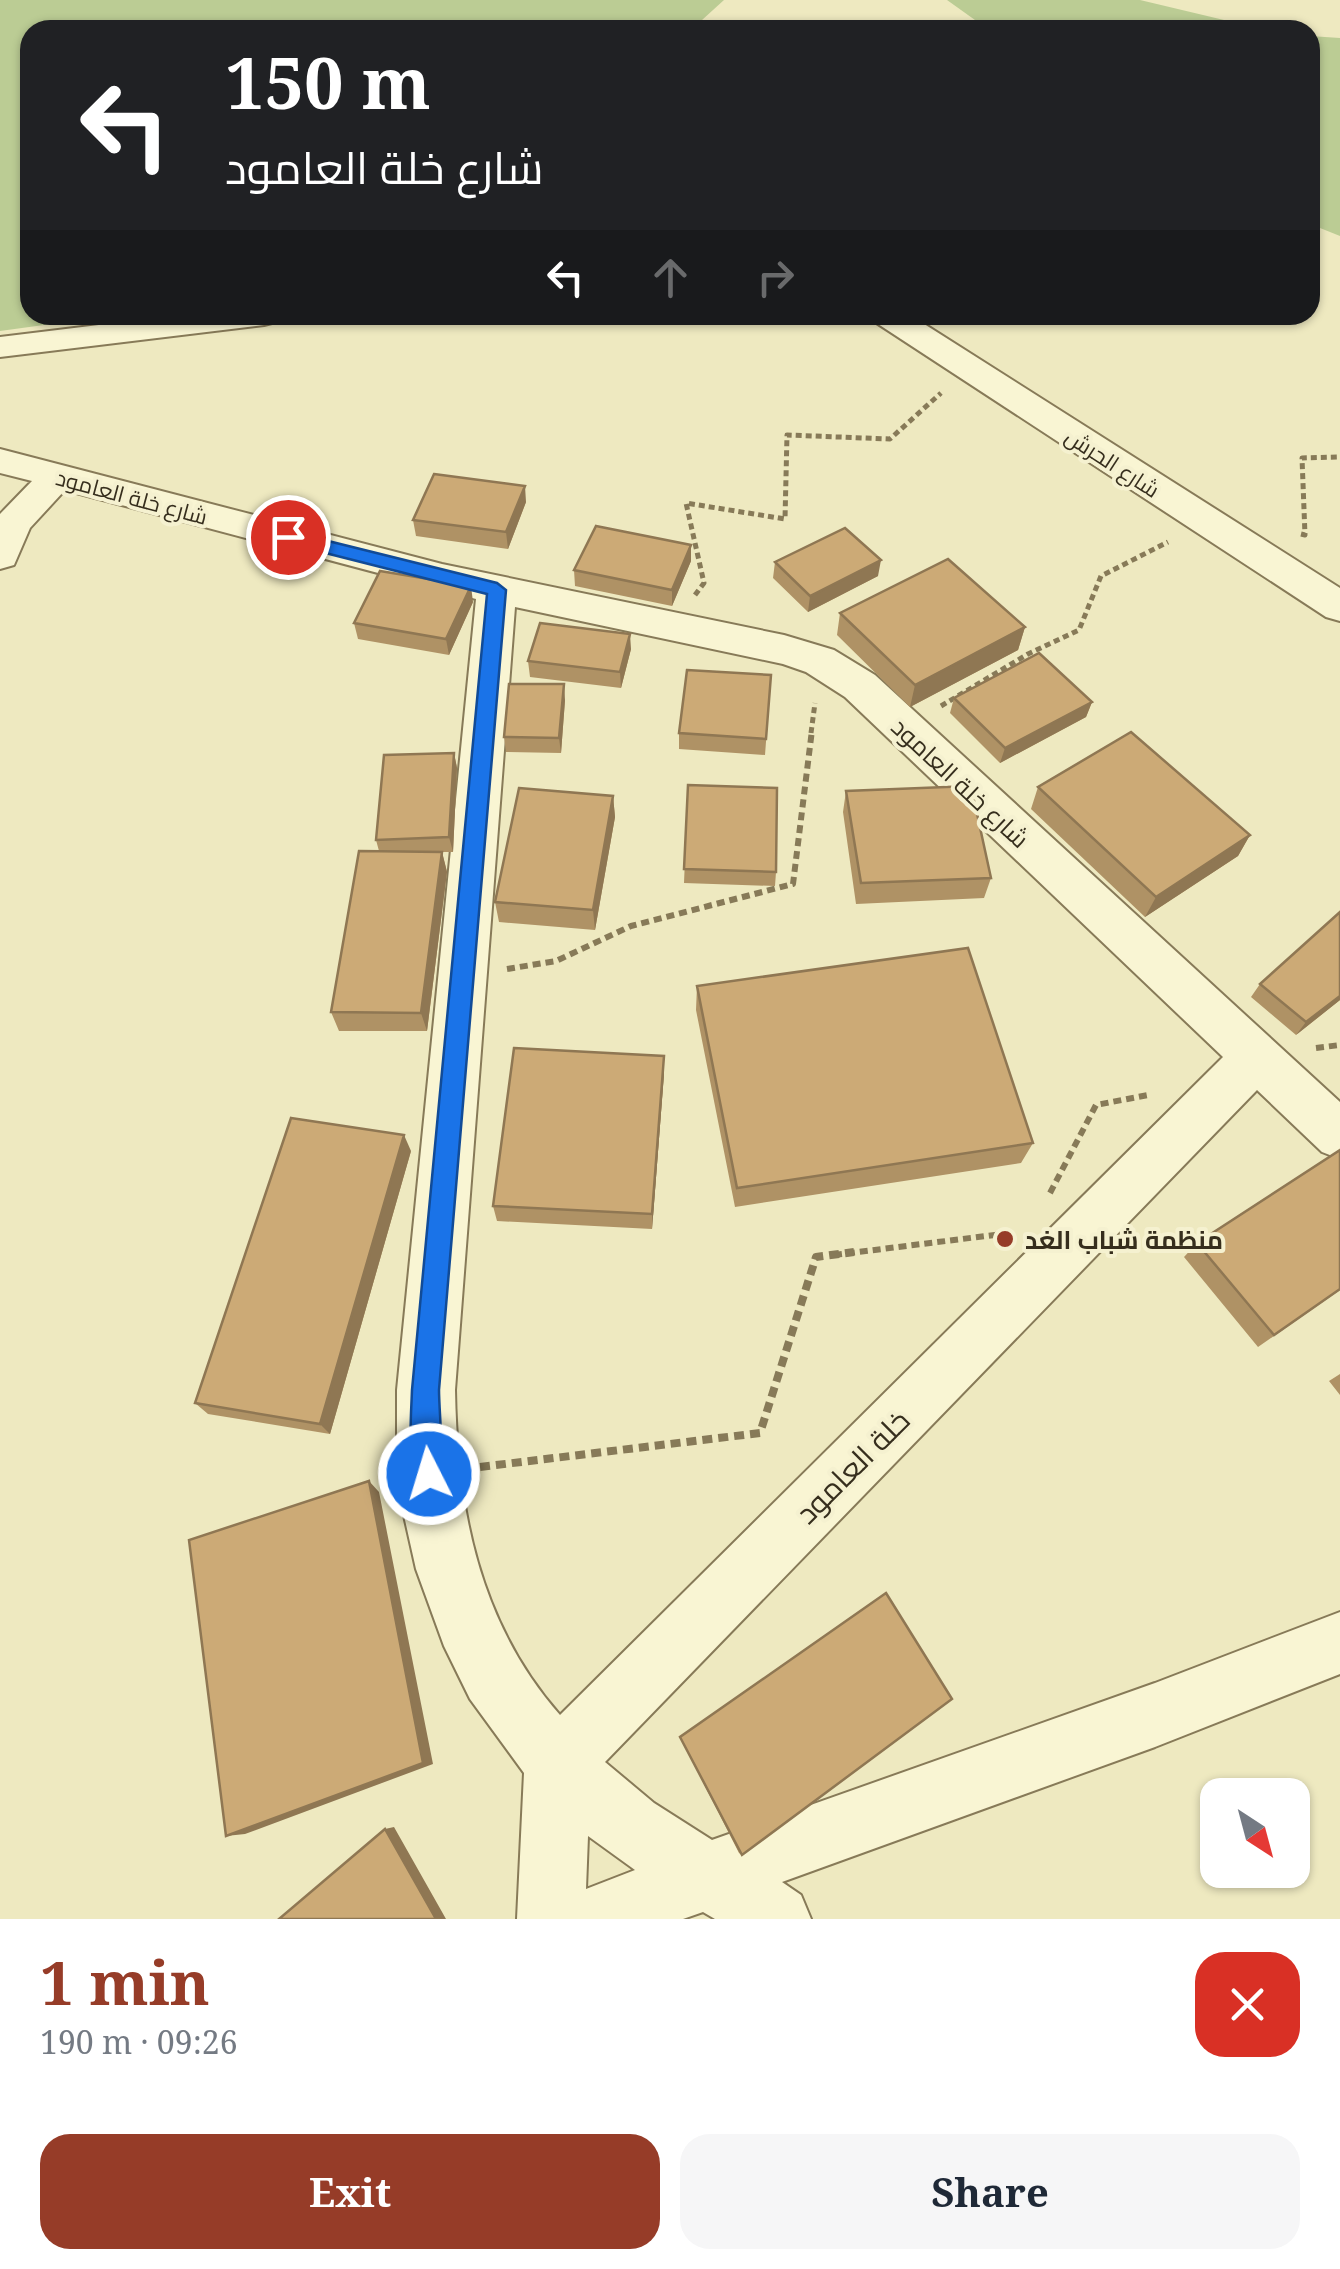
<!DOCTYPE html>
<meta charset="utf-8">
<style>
:root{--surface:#fff;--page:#f6f6f7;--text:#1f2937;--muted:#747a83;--accent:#963c28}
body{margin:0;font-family:"Noto Serif",Cairo,serif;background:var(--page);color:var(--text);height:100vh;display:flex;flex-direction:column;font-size:38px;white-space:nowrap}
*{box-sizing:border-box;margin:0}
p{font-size:32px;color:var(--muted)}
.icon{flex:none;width:55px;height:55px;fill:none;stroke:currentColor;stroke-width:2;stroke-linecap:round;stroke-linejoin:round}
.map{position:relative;height:1919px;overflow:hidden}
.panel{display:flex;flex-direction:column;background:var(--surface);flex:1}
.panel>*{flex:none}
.guide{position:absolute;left:20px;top:20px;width:1300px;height:305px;border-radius:30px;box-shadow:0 2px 8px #0004;background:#202124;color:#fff;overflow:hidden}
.needle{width:65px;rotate:144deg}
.buttons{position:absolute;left:1200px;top:1778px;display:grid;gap:20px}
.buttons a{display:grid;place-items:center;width:110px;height:110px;border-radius:20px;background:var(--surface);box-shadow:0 2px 8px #0004;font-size:50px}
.pin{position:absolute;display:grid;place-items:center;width:85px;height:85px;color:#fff;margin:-42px;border:5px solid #fff;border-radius:50%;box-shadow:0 2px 10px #0007}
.me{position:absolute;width:110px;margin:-55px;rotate:355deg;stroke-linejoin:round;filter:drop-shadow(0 0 8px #0008)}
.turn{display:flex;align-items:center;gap:35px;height:210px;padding:0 40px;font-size:45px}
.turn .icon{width:130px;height:130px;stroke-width:2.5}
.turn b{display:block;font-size:70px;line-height:85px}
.lanes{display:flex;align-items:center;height:95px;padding:0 40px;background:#0003;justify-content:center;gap:50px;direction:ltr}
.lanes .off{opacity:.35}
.round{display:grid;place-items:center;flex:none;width:105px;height:105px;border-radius:30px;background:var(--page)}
.headline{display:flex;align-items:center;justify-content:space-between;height:170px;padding:0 40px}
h1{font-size:60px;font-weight:700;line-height:75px;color:var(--accent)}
.button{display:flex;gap:20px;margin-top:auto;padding:20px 40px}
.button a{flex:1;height:115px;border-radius:30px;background:var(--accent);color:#fff;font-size:40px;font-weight:700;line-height:115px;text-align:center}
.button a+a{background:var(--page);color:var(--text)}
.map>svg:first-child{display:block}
.green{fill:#bbcc94}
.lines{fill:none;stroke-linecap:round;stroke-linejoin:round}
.street-casing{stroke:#877a58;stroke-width:4}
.path-far2{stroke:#877a58;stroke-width:5;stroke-dasharray:6 4;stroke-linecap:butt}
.path-far1{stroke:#877a58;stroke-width:6;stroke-dasharray:8 5;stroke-linecap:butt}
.path{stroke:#877a58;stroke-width:8;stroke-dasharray:10 6;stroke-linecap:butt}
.street{fill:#f9f5d3;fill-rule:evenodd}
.wall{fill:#af9265}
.shaded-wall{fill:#8f7753}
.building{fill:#ccaa76;stroke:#8f7753;stroke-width:2.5}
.route{fill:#1a73e8;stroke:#114b97;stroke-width:2.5}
.poi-dot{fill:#963c28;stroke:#f5f1d0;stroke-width:4}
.labels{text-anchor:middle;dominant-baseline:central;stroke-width:8;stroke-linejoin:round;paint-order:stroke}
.far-street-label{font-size:22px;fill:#362e1d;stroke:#f5f1d0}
.street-label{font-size:25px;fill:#362e1d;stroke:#f5f1d0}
.poi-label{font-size:25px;font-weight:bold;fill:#362e1d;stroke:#f5f1d0;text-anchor:start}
.near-street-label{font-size:30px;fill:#362e1d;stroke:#f5f1d0}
</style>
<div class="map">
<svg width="1340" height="1919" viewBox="0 0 1340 1919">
<rect width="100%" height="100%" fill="#eee9c0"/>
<path class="green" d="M0,0H724L691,30H30V315H117L0,331Z
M947,0H1140L1266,30H989Z
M1310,36L1340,38V236L1310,224Z"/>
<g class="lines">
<defs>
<path id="street" d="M181,315H281L276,322L264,325L0,357V337Z
M870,315H910L1340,588V621L1326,617L875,322Z
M0,449L442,564L784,635L834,650L875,675L1340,1102V1159L1322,1152L1257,1090L605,1762L654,1803L712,1840L1155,1683L1340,1612V1674L1155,1747L782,1882L801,1895L811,1919H715L703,1912L683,1919H517L524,1773L470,1699L444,1646L416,1569L403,1511L397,1451V1390L476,599L65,490L30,528L14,565L0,569V514L32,481L0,473ZM515,607L783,664L806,672L845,697L1223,1057L560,1715C479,1623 457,1509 455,1390ZM588,1836L635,1870L586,1889Z"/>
</defs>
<use href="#street" class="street-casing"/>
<path class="path-far2" d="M1301,534L1305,535L1302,458L1340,457
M695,595L704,583L686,503L785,519L787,435L890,439L941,393
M941,706L1028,654L1079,630L1101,576L1168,542
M811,733L815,703"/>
<path class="path-far1" d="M507,969L556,961L631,926L793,884L812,730
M1316,1048L1340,1045
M1050,1193L1096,1105L1148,1095
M834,1255L1010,1233"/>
<path class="path" d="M480,1467L760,1433L816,1257L854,1252"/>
<use href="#street" class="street"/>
</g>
<path class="wall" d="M526,502L508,549L416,536L413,520Z
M691,561L672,606L575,586L574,570Z
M775,562L878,576L808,612L773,578Z
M473,602L449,655L358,639L354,623Z
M840,613L1025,627L1018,650L910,707L837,635Z
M631,649L621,688L530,677L528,661Z
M771,675L765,755L679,749V733Z
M954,698L1092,702L1086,717L1000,763L950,713Z
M565,700L561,753L506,752L504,737Z
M454,753L457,768L453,852H442L447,872L427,1031H339L331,1012L379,851L376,840Z
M688,785L776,872L775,886L684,883Z
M1038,787L1250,835L1238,856L1145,917L1031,809Z
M846,791L991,878L984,898L856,904L843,812Z
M613,796L615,817L595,930L499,922L495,902Z
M1260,984L1340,1000L1296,1035L1251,997Z
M697,986L1033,1143L1021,1163L735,1207L696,1010Z
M664,1056V1074L652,1229L497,1221L493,1206Z
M411,1151L330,1434L208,1414L195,1403Z
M1197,1243L1340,1290L1258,1347L1184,1257Z
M1340,1374V1395L1329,1381Z
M680,1737L742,1855L739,1853Z"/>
<path class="shaded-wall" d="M525,486L526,502L508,549L506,532Z
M691,545V561L672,606V590Z
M881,560L878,576L808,612L810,596Z
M471,586L473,602L449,655L446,639Z
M1025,627L1018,650L910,707L915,685Z
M630,634L631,649L621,688L620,672Z
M564,684L565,700L561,753L559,738Z
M1092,702L1086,717L1000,763L1005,748Z
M454,753L457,768L453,852L449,837Z
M613,796L615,817L595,930L593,910Z
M1250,835L1238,856L1145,917L1156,897Z
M442,852L447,872L427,1031L421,1013Z
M1340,996V1000L1296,1035L1306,1022Z
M664,1056V1074L652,1229V1214Z
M404,1135L411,1151L330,1434L320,1424Z
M369,1481L379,1492L433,1764L245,1834L226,1836Z
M394,1827L446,1919H436L385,1829Z"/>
<path class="building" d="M434,474L525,486L506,532L413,520Z
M596,526L691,545L672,590L574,570Z
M845,528L881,560L810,596L775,562Z
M948,559L1025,627L915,685L840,613Z
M380,571L471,586L446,639L354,623Z
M540,623L630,634L620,672L528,661Z
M1039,653L1092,702L1005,748L954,698Z
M687,670L771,675L766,739L679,733Z
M509,684H564L559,738L504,737Z
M1131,732L1250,835L1156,897L1038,787Z
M454,753L449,837L376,840L384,755Z
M688,785L777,788L776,872L684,869Z
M971,786L991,878L861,883L846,791Z
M519,788L613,796L593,910L495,902Z
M359,851L442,852L421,1013L331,1012Z
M1340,912V996L1306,1022L1260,984Z
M968,948L1033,1143L737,1188L697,986Z
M514,1048L664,1056L652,1214L493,1206Z
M291,1118L404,1135L320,1424L195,1403Z
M1340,1150V1289L1274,1335L1197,1243Z
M369,1481L423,1763L226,1836L189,1540Z
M886,1593L952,1699L742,1855L680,1737Z
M385,1829L436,1919H279Z"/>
<path class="route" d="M288,531L497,583L506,590L439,1390C439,1411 445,1470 439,1483L429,1488L419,1483C407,1455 411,1420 412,1390L487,594L282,542V533Z"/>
<circle class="poi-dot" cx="1005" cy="1239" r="10"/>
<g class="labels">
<g class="far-street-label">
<text transform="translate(1113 462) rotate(33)">شارع الحرش</text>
<text transform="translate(132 496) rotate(15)">شارع خلة العامود</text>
</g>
<g class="street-label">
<text transform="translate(961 782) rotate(43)">شارع خلة العامود</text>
</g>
<g class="poi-label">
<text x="1025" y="1239">منظمة شباب الغد</text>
</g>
<g class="near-street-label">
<text transform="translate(852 1466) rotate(-45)">خلة العامود</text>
</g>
</g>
</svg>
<div class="buttons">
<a><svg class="needle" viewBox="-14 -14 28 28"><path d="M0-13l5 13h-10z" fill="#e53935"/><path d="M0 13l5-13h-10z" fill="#747a83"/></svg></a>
</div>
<div class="pin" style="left:288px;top:537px;background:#d93025"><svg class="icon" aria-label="arrive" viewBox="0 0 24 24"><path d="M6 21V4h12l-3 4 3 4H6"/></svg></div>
<svg class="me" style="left:429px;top:1474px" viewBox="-20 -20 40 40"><circle r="17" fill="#1a73e8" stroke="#fff" stroke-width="3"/><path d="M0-11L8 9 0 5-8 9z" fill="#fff"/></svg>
<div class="guide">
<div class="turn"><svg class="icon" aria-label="left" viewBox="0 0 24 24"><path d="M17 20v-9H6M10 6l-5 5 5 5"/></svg><div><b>150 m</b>شارع خلة العامود</div></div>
<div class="lanes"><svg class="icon" aria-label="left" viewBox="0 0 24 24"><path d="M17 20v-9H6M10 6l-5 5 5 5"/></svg><svg class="icon off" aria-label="ahead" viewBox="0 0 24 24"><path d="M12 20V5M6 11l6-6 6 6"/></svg><svg class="icon off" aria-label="right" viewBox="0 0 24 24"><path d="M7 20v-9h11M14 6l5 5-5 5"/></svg></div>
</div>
</div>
<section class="panel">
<div class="headline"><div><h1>1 min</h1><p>190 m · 09:26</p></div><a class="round" style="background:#d93025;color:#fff"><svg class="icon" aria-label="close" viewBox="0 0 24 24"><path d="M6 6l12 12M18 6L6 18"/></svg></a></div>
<div class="button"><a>Exit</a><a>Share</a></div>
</section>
